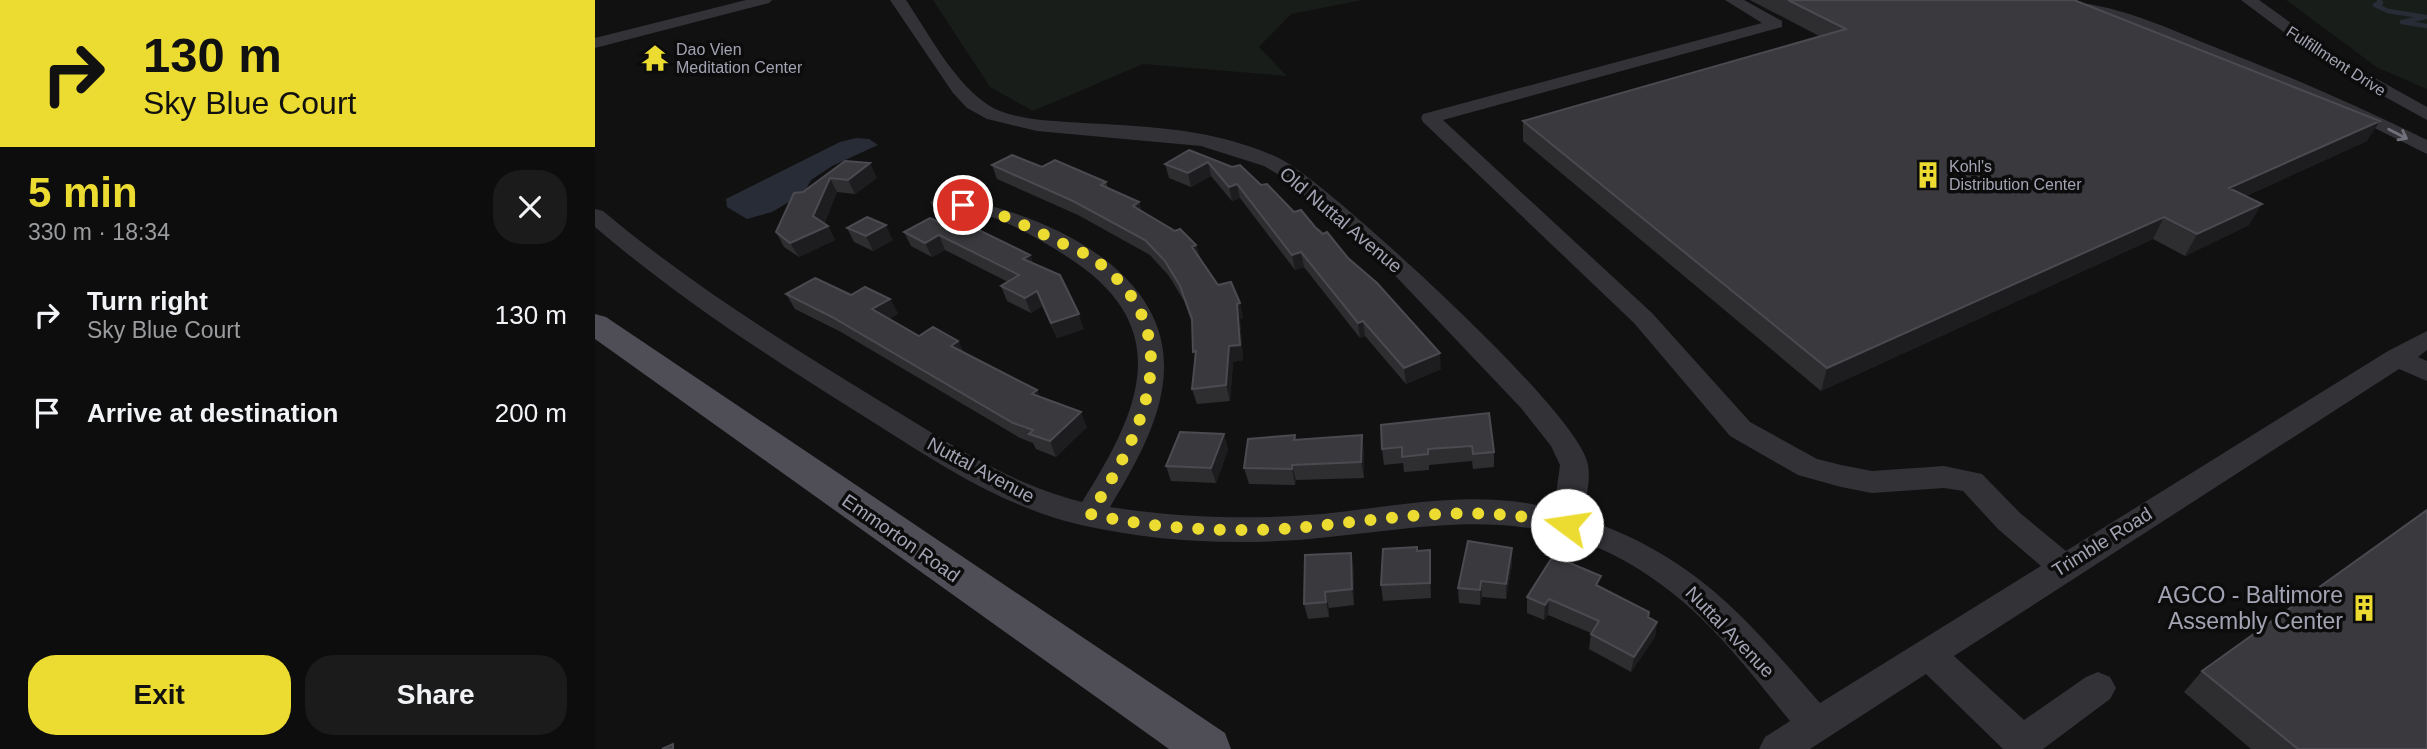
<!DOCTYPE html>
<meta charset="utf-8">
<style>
:root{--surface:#0d0d0e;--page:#1b1b1c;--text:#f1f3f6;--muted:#9a9c9e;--accent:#ecdb30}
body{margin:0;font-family:Arial,sans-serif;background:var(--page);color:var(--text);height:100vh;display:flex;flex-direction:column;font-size:26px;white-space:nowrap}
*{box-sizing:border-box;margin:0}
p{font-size:23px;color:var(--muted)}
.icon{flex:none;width:38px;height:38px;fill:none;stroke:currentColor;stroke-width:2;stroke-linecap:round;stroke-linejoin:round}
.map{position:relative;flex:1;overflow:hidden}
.details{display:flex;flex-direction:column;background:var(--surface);width:595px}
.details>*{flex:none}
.hud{background:#ecdb30;color:#111;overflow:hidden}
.pin{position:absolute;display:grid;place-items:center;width:60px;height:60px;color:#fff;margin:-30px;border:4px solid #fff;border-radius:50%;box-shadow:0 2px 7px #0007}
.me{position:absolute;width:77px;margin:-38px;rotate:284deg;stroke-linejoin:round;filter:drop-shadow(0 0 5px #0008)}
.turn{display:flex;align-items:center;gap:24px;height:147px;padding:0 28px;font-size:32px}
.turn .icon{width:91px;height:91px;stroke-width:2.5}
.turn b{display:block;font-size:49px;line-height:60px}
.round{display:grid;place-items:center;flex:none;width:74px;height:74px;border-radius:28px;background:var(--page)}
.headline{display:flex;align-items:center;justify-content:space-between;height:119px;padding:0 28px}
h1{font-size:42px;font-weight:700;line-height:52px;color:var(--accent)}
.button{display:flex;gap:14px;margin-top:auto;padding:14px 28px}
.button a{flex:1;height:80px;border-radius:28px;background:var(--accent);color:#111;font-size:28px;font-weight:700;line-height:80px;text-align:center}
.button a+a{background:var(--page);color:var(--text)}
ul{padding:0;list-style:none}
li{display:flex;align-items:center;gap:21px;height:98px;padding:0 28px}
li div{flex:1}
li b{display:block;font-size:26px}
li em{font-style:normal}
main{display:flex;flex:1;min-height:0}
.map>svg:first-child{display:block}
.green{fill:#181d1a}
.water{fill:#282c36}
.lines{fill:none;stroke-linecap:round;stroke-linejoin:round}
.stream{stroke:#282c36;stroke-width:4.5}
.minor{fill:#333237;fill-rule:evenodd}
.major{fill:#4f4e56;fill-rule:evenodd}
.wall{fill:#2e2d30}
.shaded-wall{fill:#1d1c1e}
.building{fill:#3a3a3e;stroke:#4b4a50;stroke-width:2}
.oneway{stroke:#71717b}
.route{stroke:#ecdb30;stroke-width:12;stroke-dasharray:0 21.6}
.labels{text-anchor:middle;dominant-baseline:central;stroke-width:7;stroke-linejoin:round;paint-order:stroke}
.far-poi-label{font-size:16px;fill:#a3a4b3;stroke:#0c0c0d;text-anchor:start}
.far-street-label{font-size:16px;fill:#a3a4b3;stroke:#0c0c0d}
.street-label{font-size:19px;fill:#a3a4b3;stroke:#0c0c0d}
.near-poi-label{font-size:23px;fill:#a3a4b3;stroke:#0c0c0d;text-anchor:end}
</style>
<main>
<section class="details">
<div class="hud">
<div class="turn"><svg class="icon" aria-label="right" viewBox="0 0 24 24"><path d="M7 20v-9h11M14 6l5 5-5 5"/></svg><div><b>130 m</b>Sky Blue Court</div></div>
</div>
<div class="headline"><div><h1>5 min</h1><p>330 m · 18:34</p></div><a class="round"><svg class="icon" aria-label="close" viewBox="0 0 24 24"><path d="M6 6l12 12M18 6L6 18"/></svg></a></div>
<ul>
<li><svg class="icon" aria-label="right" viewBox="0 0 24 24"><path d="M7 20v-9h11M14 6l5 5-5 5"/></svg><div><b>Turn right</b><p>Sky Blue Court</p></div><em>130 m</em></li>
<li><svg class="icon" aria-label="arrive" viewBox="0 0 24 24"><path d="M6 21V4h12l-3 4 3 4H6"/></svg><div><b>Arrive at destination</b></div><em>200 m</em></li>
</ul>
<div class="button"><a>Exit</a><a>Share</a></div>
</section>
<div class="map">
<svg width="1832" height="749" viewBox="0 0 1832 749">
<rect width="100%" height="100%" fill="#111112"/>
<path class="green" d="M338,0H767L696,14L664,47L692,76L548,64L438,111L395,87Z
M1691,0H1832V89L1783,68Z"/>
<path class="water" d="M261,138L274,139L283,145L237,166L216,180L209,193L177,212L152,219L132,207L131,199L245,142Z"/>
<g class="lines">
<path class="stream" d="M1784,0L1786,3L1780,5L1793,11L1831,17L1807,22L1832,26"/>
<path class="minor" d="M151,0H177L174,3L0,48V38Z
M295,0H311C334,34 366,96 405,111C432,121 461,121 489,123C543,126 599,128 650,145C669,151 687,158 703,170C755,206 985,413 993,465C996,481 990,502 988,518C1102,558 1148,615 1225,703L1446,566L1403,529L1368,491L1349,488L1277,493L1246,487L1203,475L1135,436L1039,323L828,122L826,118L828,114L1167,23L1130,0H1149L1187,21V27L848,120L1057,313L1155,422L1222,459L1246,465L1277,471L1349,466L1387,474L1425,513L1471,551L1793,351L1832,331V350L1823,357L1832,361V381L1804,369L1359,656L1429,720L1491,677L1503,672L1515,677L1521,688L1515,699L1448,749H1408L1331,674L1215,749H1164L1170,737L1195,721C1155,672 1116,620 1064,583C943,495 838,529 703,540C631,545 556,541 486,525C401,505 334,457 262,412C171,355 82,297 0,227V209L8,211C95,284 191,344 288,403C353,442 413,484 487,502C546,409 582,326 471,256C447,241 419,224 391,215C374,210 356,211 338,207L335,202L346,196C432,207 568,261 569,364C570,415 540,465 515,507C585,518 656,520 727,514C803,506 883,488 959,509L965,465L956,446L926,408L792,267L689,178L669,166L606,146L442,131L392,119L372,108L358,93Z
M1443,0C1515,0 1557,22 1622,48C1694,76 1763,106 1832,140V154L1725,101L1511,15L1451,5Z
M1646,0H1664L1746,59L1832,107V120L1734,66Z"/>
<path class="major" d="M0,314L11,317L630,733L636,749H574L0,339Z"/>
</g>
<path class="wall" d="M1155,0H1479L1772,141L1651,196L1654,225L1590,256L1558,239L1226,391L928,141V121L1226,37Z
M594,150L666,185L699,212L720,227L846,369L811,384L770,336L765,338L709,267L700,270L645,198L637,201L616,176L596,187L574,178L570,164Z
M250,161L282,178L260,194L242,192L229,224L233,226L240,240L204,257L189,247L181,232L208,192Z
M397,165L447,167L511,182L513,188L544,202L546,211L601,245L605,258L623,285L645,303L648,318L645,319L648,360L638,362L635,401L602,404L597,389L600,360L597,323L589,301L574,276L555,255L483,215L402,179Z
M346,223L374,231L435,255L438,263L489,329L462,338L447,306L436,313L412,301L406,286L413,282L350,250L337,257L316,246L309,232Z
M252,228L298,240L278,251L259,242Z
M191,294L256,295L295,299L303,314L294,319L324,336L363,341L369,353L442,390L445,397L492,427L461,457L441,449L438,443L425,438L246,332L200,309Z
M894,413L899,452V467L878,469L877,461L834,465V470L809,472L808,463L789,465L787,449Z
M629,434L633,450L621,483L576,481L571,466Z
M700,435L701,440L769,451V478L701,480L700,485L654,484L649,468Z
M823,551L836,566V598L788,601L786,585Z
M917,564L911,599L887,597L885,605L864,603L863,588Z
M759,568V605L734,608V617L713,619L709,604Z
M1005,587L1062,622L1060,637L1036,672L994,649L996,633L953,615L949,620L932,613V597Z
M1607,671L1832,749H1656L1589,692Z"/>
<path class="shaded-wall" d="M1785,121L1772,141L1622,209L1634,188Z
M613,162L616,176L596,187L593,173Z
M275,163L282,178L260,194L253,180Z
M235,178L242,192L227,228L233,226L240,240L204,257L195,243L218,216Z
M642,184L645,198L637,201L634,187Z
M544,202L548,217L538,206Z
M1667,204L1654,225L1590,256L1602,234Z
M1569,217L1558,239L1226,391L1232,368Z
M291,225L298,240L278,251L271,236Z
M344,235L350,250L337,257L330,243Z
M601,245L605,260L597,247Z
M706,252L709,267L700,270L697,255Z
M435,255L441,270L428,259Z
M442,291L447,306L436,313L430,298Z
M295,299L303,314L285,325L277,309Z
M645,303L648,318L645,319L648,360L638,362L635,401L631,385L634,346L642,304Z
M484,314L489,329L462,338L456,323Z
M768,321L770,336L765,338L763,323Z
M363,341L371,356L356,346Z
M845,353L846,369L811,384L809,368Z
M442,390L449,406L437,394Z
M486,412L492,427L461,457L455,441Z
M629,434L633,450L621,483L616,468Z
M767,435L769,451V478L766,462Z
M697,465L701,480L700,485L697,469Z
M917,548V564L911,599V584Z
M835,550L836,566V598L835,583Z
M756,553L759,568V605L757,589Z
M886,581L887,597L885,605V590Z
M730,592L734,608V617L731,602Z
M954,599L953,615L949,620L950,605Z
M1062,622L1060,637L1036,672L1039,657Z"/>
<path class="building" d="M1193,0H1479L1785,121L1634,188L1667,204L1602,234L1569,217L1232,368L928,121L1251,29Z
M594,150L637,167L645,165L666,185L672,184L699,212L706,210L720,227L728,234L732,232L753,258L782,283L845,353L809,368L768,321L763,323L706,252L697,255L642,184L634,187L613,162L593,173L570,164Z
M417,155L447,167L460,160L511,182L506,185L544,202L538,206L580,231L585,229L601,245L597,247L623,285L636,282L645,303L642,304L645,345L634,346L631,385L597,389L601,351L598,352L597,319L585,286L570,261L550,240L478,201L397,165Z
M250,161L275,163L253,180L235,178L218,216L233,226L195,243L181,232L199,193L208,192Z
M272,217L291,225L271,236L252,228Z
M335,218L346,223L351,220L374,231L380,228L435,255L428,259L465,275L484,314L456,323L442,291L430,298L406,286L424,275L344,235L330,243L309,232Z
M220,278L256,295L270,287L295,299L277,309L324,336L338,327L363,341L356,346L442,390L437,394L486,412L455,441L434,434L438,430L418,423L237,317L191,294Z
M894,413L899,452L878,454L877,446L833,449V454L807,457V447L787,449L786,425Z
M585,432L629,434L616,468L571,466Z
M700,435L699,440L767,435L766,462L697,465V469L649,468L653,439Z
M1832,510V749H1703L1607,671Z
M873,541L917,548L911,584L886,581L885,590L863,588Z
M822,547V551L835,550V583L786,585L788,549Z
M756,553L757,589L730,592L731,602L709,604L710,555Z
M958,556L1006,576L1001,585L1054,612L1053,617L1062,622L1039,657L996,634L1004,621L954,599L950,605L932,597Z
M78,744V749H67Z"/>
<defs><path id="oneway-shaft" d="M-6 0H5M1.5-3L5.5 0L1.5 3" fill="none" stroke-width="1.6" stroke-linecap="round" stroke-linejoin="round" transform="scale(1.75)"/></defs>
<use class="oneway" href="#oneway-shaft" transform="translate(1803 134) rotate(27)"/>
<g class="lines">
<path class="route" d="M368,205C402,210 431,226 462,241C474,247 489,252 500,260C598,331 548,433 495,514C557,529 639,533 702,528C793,519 882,502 972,525"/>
</g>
<defs>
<symbol id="temple-bare" viewBox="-9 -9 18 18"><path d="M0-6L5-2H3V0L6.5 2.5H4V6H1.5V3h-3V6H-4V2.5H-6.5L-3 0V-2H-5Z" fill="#ecdb30" stroke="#0c0c0d" stroke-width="2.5" paint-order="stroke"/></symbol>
<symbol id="building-bare" viewBox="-9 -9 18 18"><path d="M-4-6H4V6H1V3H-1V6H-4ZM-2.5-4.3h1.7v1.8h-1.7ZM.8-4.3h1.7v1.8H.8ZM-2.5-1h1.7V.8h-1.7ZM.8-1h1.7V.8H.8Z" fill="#ecdb30" stroke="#0c0c0d" stroke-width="2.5" paint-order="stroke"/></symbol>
</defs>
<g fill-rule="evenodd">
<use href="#temple-bare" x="41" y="39" width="38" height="38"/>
<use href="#building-bare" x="1314" y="156" width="38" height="38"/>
<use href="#building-bare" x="1750" y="589" width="38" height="38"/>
</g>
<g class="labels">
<g class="far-poi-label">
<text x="81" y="49">Dao Vien<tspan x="81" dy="18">Meditation Center</tspan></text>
<text x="1354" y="166">Kohl's<tspan x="1354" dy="18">Distribution Center</tspan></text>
</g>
<g class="far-street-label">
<text transform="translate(1741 61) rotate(33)">Fulfillment Drive</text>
</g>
<g class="street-label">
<text transform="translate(746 220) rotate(40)">Old Nuttal Avenue</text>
<text transform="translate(386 470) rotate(28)">Nuttal Avenue</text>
<text transform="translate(306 538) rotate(35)">Emmorton Road</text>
<text transform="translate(1507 542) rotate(-32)">Trimble Road</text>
<text transform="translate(1135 632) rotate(46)">Nuttal Avenue</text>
</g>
<g class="near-poi-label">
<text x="1748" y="595">AGCO - Baltimore<tspan x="1748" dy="26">Assembly Center</tspan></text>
</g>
</g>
</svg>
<div class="pin" style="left:368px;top:205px;background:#d93025"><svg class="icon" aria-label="arrive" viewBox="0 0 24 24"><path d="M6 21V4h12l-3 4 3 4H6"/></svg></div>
<svg class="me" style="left:972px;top:525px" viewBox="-20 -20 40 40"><circle r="19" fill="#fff"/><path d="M0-13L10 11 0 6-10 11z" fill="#ecdb30"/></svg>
</div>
</main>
